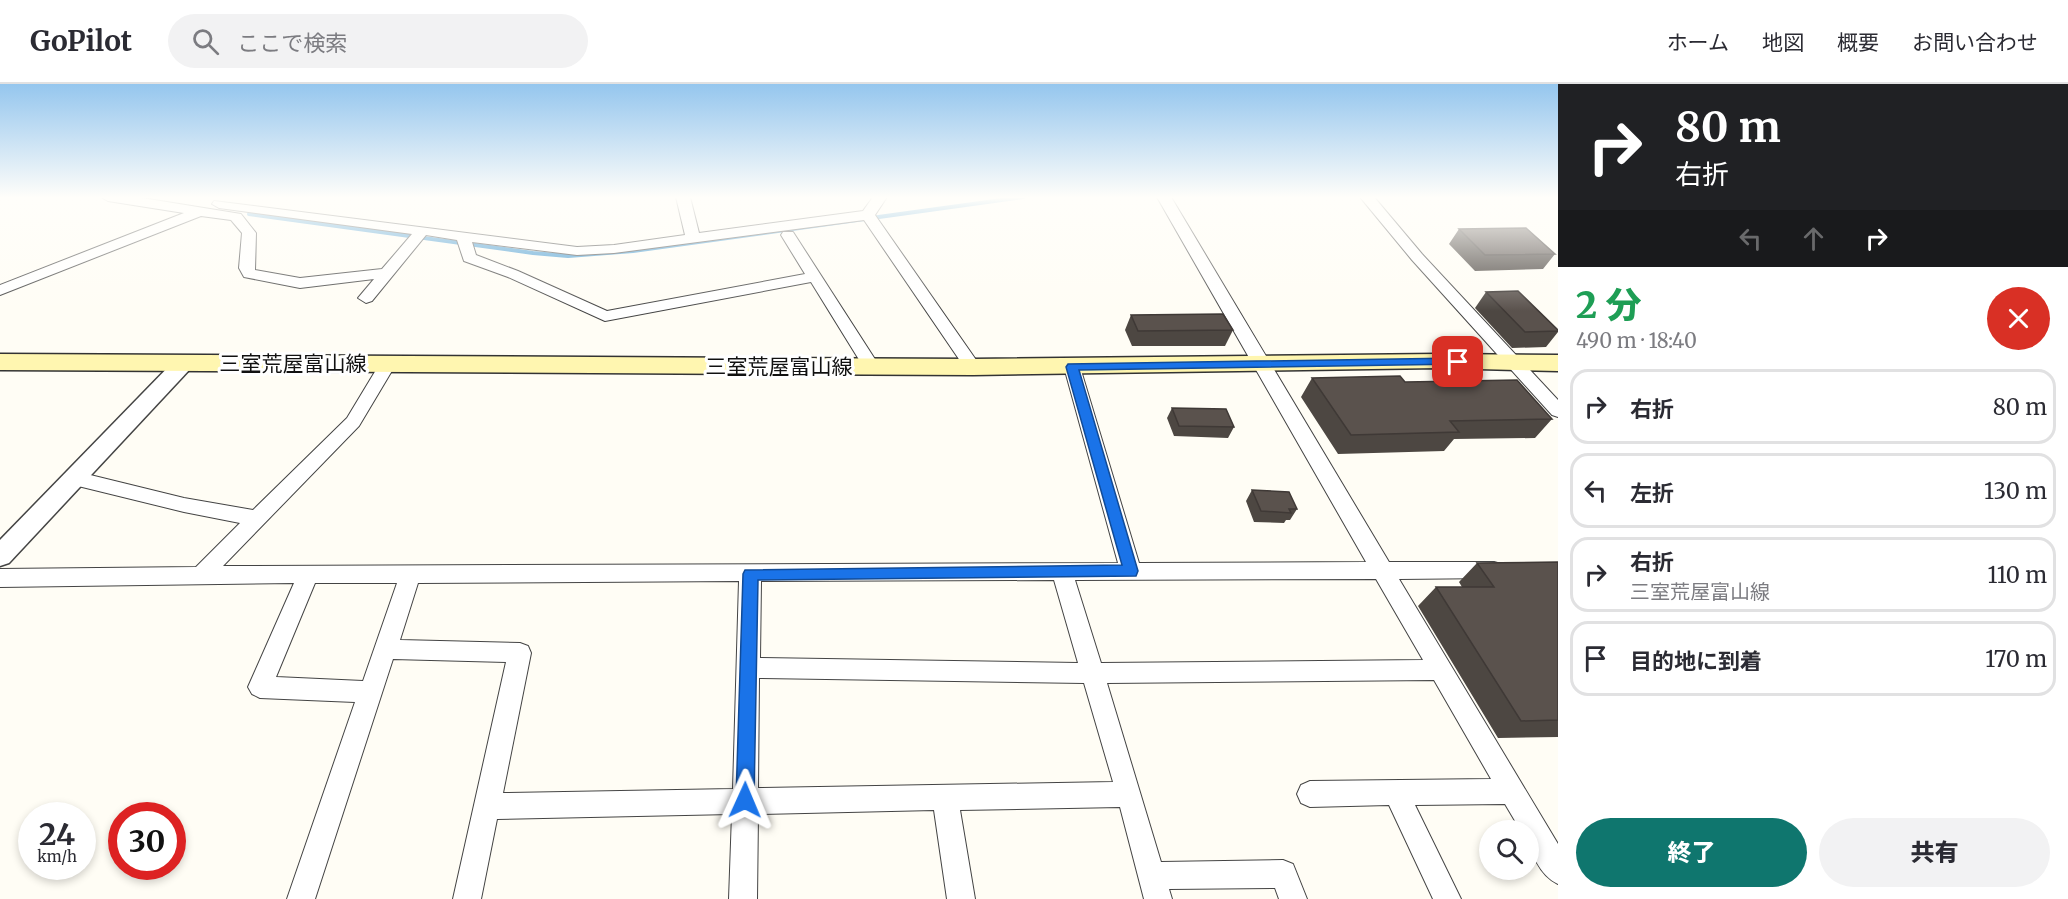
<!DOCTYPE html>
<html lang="ja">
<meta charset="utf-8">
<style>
:root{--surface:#fff;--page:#f2f2f3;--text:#2b2b33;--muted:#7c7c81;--line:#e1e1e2;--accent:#0f766e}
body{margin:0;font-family:Merriweather,"Noto Sans JP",serif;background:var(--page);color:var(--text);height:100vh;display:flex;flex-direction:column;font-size:22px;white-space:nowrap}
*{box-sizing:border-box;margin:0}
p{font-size:20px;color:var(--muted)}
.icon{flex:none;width:33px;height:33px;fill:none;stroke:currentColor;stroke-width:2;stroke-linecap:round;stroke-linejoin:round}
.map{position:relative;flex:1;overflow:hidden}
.panel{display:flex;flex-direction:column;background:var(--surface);width:510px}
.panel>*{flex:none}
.guide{background:#202124;color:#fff;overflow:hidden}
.fabs{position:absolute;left:1479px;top:736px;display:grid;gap:12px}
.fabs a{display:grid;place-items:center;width:60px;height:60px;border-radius:50%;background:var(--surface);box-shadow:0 3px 9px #0003;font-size:30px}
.speed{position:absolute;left:18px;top:718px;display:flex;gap:12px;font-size:30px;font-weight:700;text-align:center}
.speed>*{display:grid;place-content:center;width:78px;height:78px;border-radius:50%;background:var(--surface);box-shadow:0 3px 9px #0003;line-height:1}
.speed small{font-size:15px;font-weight:400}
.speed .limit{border:9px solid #d22;background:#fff;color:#111}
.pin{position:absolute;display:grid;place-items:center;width:51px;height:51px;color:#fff;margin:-26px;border-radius:12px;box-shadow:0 3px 9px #0006}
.me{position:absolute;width:66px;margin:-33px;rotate:1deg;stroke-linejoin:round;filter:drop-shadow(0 0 4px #0008)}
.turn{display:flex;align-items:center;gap:21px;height:126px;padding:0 18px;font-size:27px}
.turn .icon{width:78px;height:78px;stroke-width:2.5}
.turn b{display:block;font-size:42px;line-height:51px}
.lanes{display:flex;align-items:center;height:57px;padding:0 18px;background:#0003;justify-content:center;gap:30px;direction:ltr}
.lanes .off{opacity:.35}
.round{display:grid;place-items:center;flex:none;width:63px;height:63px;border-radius:32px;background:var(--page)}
.summary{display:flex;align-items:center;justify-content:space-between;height:102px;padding:0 18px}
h1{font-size:36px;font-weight:800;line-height:45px;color:#1e9e55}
.primary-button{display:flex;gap:12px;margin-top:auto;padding:12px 18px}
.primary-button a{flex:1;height:69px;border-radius:36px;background:var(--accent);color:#fff;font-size:24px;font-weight:800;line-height:69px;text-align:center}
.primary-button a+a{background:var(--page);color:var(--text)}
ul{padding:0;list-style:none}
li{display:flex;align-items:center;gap:18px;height:75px;margin:0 12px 9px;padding:0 6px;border:3px solid var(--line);border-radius:18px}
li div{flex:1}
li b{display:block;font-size:22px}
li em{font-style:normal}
header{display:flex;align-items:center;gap:36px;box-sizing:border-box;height:84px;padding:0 30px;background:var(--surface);border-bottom:2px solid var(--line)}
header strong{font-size:28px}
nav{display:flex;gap:33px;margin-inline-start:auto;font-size:21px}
.search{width:420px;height:54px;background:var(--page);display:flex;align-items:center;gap:15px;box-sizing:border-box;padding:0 21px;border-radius:33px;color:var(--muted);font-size:22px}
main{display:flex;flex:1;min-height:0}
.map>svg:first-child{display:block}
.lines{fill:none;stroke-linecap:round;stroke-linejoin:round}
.stream{stroke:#3f96cf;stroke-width:4}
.minor-casing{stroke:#444;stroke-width:2}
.tertiary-casing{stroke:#444;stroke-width:3}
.secondary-casing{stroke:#333;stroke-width:3}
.minor{fill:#fff;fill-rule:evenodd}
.tertiary{fill:#fff;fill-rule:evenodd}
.secondary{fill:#fff6b0;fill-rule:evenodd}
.wall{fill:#4d4742}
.building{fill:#5a524d;stroke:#3f3936;stroke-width:1.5}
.route{fill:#1a73e8;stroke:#114b97;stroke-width:1.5}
.labels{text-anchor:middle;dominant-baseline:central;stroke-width:6;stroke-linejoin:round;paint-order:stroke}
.street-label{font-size:21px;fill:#111;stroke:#fff}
</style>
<header>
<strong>GoPilot</strong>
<div class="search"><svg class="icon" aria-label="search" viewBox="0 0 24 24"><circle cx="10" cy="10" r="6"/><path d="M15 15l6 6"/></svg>ここで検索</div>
<nav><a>ホーム</a><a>地図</a><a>概要</a><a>お問い合わせ</a></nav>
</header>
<main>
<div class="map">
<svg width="1558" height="815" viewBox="0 0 1558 815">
<rect width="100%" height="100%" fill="#fffdf5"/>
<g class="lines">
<path class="stream" d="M249,130L533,169L568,172L633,167L1023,113"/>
<defs>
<path id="minor" d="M101,113H136L241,130L256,149L255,186L300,194L382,185L412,150L219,124L212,120L214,117L577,163L614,161L685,151L676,113H690L699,149L863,127L873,113H887L875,131L981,283L979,287H967L864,136L614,169L577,171L472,158L476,171L518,187L607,227L805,190L781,151L783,148H793L880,283L878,287H866L811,198L605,237L508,193L464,177L457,156L426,151L372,217L366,219L358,214L374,195L300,204L244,193L239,184L242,149L231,136L201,132L0,211V201L184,129L108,117Z
M1157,113H1171L1389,478H1494L1501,480L1505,486L1501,492L1494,494L1399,495L1558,760V800C1540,792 1528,766 1528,747H1521L1505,720L1415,721L1461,815H1433L1389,721L1310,723L1301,719L1297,710L1301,701L1310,697L1491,695L1434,596L1107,599L1161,778L1283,776L1293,780L1307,815H1279L1275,804L1169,805L1172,815H1144L1120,723L960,726L975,815H947L934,726L758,730L757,815H729L732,730L497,735L481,815H453L506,578L393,575L315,815H287L355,618L260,614L252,610L248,603L294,499L0,503V485L196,483L240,439L184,428L74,401L67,399L64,394L67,389L74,387L184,414L253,426L347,334L382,276H394L396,280L359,342L223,482L1118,479L1064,283L1066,279H1078L1080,283L1139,479L1366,478ZM1376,495L1423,576L1101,579L1075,496ZM1054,496L1078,579L760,574L761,497ZM739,497L733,705L503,709L531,569L528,562L520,559L400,556L418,499ZM315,499H397L363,597L276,593ZM759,594L1084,599L1113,698L758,704Z
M1360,113H1374L1422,170L1558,316V333L1552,331L1412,176Z"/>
<path id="tertiary" d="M184,272L191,274L194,279L191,284L9,479L0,482V456L177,274Z"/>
<path id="secondary" d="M0,270L973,275L1439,270L1558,271V287L1439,284L973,291L0,286Z"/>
</defs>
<use href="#minor" class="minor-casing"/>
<use href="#tertiary" class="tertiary-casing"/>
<use href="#secondary" class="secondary-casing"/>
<use href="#minor" class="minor"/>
<use href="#tertiary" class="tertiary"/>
<use href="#secondary" class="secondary"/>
</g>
<path class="wall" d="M1459,145L1555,170L1543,185L1475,187L1449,160Z
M1486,208L1558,246V248L1546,263L1512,264L1475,224Z
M1131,231L1233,246L1225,262H1132L1125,246Z
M1312,294L1405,298L1552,335L1535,354L1454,355L1444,367L1338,370L1301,313Z
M1172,324L1234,343L1228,354L1174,352L1167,334Z
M1252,406L1297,425L1290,436H1286L1284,439L1254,438L1246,417Z
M1558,478V653L1498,654L1418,522L1436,503H1462L1459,498L1477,479Z"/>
<path class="building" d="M1526,144L1555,170L1485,171L1459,145Z
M1518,207L1558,246V247L1525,248L1486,208Z
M1223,230L1233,246L1138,247L1131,231Z
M1400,292L1405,298L1517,296L1552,335L1450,337L1459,348L1351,351L1312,294Z
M1172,324L1226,325L1234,343L1179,342Z
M1252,406L1289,408L1297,425H1289L1291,429L1261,427Z
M1558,478V636L1521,637L1436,503H1494L1477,479Z"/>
<linearGradient id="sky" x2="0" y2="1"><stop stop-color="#95c6ee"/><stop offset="0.5" stop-color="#fffefa"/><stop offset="1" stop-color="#fffefa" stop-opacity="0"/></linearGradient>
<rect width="1558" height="227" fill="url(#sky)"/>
<path class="route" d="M1458,274L1462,275V280L1079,286L1138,487L1136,492L758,496L754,716L751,722L745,725L739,722L736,716L743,490L745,486L1122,481L1066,283L1068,280Z"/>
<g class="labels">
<g class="street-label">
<text x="293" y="279">三室荒屋富山線</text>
<text x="779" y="282">三室荒屋富山線</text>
</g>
</g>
</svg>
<div class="fabs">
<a><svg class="icon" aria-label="search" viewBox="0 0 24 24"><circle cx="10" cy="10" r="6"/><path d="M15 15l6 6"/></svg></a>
</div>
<div class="speed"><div>24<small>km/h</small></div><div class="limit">30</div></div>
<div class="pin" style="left:1458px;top:278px;background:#d93025"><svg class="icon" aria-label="arrive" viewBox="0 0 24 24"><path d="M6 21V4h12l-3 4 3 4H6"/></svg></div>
<svg class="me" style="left:745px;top:716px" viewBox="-20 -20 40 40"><path d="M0-17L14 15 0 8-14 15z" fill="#1a73e8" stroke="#fff" stroke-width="4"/></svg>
</div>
<section class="panel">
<div class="guide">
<div class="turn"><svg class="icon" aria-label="right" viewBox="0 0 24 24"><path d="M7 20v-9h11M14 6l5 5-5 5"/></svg><div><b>80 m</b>右折</div></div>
<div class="lanes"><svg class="icon off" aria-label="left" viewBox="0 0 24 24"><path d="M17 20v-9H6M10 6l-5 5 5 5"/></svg><svg class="icon off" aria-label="ahead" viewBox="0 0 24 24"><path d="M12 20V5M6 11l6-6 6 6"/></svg><svg class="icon" aria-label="right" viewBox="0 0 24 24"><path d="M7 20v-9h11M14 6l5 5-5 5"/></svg></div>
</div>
<div class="summary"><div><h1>2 分</h1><p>490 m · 18:40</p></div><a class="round" style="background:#d93025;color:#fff"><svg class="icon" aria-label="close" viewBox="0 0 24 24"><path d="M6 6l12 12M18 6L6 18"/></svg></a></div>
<ul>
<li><svg class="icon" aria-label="right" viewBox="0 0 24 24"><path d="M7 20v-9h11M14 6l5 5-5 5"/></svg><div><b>右折</b></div><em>80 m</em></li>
<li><svg class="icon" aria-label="left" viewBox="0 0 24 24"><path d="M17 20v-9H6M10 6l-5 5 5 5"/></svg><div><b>左折</b></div><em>130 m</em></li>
<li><svg class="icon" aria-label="right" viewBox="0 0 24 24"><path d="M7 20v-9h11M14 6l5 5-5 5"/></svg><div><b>右折</b><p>三室荒屋富山線</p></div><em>110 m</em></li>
<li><svg class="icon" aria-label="arrive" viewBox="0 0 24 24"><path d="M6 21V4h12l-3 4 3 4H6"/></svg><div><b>目的地に到着</b></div><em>170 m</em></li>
</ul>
<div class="primary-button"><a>終了</a><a>共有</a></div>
</section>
</main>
